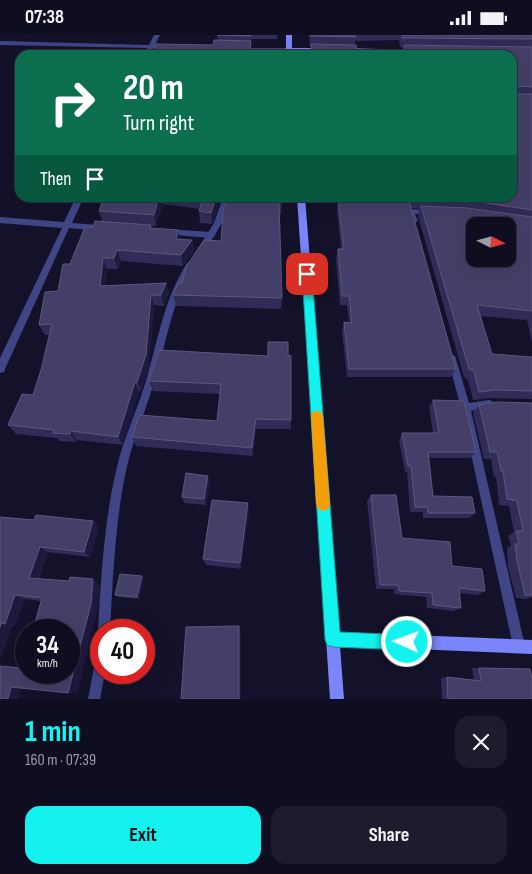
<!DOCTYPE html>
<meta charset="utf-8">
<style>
:root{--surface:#0f0e20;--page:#1d1c2d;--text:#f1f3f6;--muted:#9b9ca5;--line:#2f2e3e;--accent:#14f2ef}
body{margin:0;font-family:"Sofia Sans Condensed",sans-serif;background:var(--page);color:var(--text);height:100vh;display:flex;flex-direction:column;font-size:19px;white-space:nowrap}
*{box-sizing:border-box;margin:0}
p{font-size:16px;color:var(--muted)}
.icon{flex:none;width:28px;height:28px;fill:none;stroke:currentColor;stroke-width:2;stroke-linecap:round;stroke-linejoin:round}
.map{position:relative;height:664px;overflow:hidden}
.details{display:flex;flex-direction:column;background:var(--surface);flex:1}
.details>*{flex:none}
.guide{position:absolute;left:15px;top:15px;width:502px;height:152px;border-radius:15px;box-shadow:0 5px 20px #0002,0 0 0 1px var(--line);background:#0b6e4f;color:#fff;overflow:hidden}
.needle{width:32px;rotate:96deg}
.controls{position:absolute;left:466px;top:182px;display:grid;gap:10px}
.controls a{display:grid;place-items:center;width:50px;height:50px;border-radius:10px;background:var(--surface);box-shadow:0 5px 20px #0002,0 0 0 1px var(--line);font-size:25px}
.speed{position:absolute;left:15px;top:584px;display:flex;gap:10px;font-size:25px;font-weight:700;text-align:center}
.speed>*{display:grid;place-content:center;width:65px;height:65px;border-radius:50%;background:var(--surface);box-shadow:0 5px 20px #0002,0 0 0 1px var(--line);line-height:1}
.speed small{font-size:12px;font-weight:400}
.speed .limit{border:8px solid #d22;background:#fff;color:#111}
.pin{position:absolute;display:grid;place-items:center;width:42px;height:42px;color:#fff;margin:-21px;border-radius:10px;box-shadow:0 2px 8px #0006}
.me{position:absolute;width:55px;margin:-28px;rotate:272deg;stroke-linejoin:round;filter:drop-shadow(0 0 4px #0008)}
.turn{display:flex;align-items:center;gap:18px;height:105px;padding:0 25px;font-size:22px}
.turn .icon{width:65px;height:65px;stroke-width:2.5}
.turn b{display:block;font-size:35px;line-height:42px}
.then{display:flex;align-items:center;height:48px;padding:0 25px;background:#0003;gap:10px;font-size:19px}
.round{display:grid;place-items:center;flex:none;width:52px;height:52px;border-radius:15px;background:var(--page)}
.headline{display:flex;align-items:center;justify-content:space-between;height:85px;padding:0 25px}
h1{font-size:30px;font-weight:700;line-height:38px;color:var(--accent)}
.cta{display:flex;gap:10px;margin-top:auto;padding:10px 25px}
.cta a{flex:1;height:58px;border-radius:15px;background:var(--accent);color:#111;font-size:20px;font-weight:700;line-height:58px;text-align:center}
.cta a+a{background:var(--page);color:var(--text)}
.status{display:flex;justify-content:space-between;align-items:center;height:35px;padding:0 25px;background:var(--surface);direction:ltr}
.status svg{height:14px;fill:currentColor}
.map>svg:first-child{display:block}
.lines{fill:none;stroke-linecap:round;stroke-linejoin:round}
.lane{fill:#404586;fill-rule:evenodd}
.street{fill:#404586;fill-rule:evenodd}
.secondary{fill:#7985f8;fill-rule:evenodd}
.wall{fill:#302c57}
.shaded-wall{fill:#1d1a3d}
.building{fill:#433f68;stroke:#5b5880;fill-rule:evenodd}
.route{fill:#14f2ef;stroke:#0d9d9b}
.slow{fill:#f59e0b}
</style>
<div class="status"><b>07:38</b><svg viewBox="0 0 49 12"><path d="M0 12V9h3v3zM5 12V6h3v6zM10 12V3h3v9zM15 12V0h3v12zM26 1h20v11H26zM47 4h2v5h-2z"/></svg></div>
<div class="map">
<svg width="532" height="664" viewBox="0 0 532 664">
<rect width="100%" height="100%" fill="#14122a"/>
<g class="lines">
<path class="lane" d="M223,162H230L222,188L205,216H199L198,214L214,188Z
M409,174L430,175L433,177L430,179H415L418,186L414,188L410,186L408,176Z
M190,227L194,230C172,267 168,301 156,341C147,373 133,403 126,436C115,488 113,542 110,595H101V600L98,595C101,542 104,488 116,436C123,404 138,374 147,342C159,301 164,265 187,228Z
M452,320L455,321L456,324L469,368L489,365L492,366L494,369L492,372L471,376L525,611L523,615L519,617L515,615L513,611L461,373L448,324L449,321Z
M101,621V638H105L100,664H88L95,627L97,623Z"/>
<path class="street" d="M154,0H160L155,10H168L171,12L170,13H153L150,20H144L147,13L0,10V6L149,10Z
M235,13H289L292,15L289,17L237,16L234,14Z
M76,162H84L72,188L99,190L103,193L99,196L69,193L5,334L4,337L0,338V323L62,193L0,188V182L64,187Z
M165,194L212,197L216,200L212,203L162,199L161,197Z"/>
<path class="secondary" d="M286,0H292V13H322L325,15L322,17H292V20H286Z
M344,13L415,15L418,17L415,19L342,16L341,15Z
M297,162H305L339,597L532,605V619L340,611L344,664H330Z"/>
</g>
<path class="wall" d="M217,0H277V4H251V10H213L218,5Z
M309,0H532V308L527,285L480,281L492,319L532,322V364L490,363L473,365L468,345L464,342L418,181L420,174L411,173L456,334L451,342H347L342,296L344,287H349L347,270H340L336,224L338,214H341L337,175L338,165L369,166V162H512V20H402L403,13L400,12L399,5L355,6V10L357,20H310L311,11H310Z
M104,162H221L212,189L200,188L199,176L200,174L163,169L156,191H151L152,193L180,204L192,205L194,216L183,231L121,226L118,234H107L105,251L166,248L169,258L164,271L154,270L149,330L141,356H139L123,410L77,405V407L59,406L57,403L16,399L8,390L33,360L41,335L49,300H45L39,290L58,256L70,229L102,186L99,176Z
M282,162L281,179H279L282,263L281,274L176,271L173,260L182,248L221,206L223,189L222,179Z
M159,315L291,385V394H256L253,421L136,411L132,402L217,386L220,359L153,356L149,346Z
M433,365L476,417L470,423H429L433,461L475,478L469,483H423V477H410L407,437H405L399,405L402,398H433L429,372Z
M532,368V562L526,564L516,563L508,531L507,513L511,511L508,501L514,497L509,471L499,470L496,442H494L491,424H484L473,378L479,370Z
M210,448L206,470L184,468L182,462Z
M371,460L402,503L452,531L485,556L477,560L459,558L461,573L453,576L427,573L426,562L394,559V554H376L367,466Z
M249,477L241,534L206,530L203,524Z
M0,482L34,485L93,486L99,492L90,522L48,517L39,544L99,549L98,572L77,658L21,633L41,566L25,564L15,591H12L0,624Z
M144,543L139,564L118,562L115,560Z
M472,633H479L532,664H442L441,643L447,642L474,645Z"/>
<path class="shaded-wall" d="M159,162H162L163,169L156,191L154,180Z
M216,162H221L212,189L211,178Z
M178,195L180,206L176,204Z
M192,205L194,216L183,231L181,220Z
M117,215L121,226L118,234L114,223Z
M103,223L107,234L105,262L100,251Z
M166,248L169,258L164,271L161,260Z
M151,260L154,270L149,330L141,356L137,347Z
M135,347L139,356L123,410L118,402Z
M256,384V394L253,421L252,413Z
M71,396L77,405V407L70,399Z
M208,441L210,448L206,470L204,464Z
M248,468L249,477L241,534L240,528Z
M93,486L99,492L90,522L84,517Z
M40,512L48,517L38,547L29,543Z
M142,541L144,543L139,564L137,562Z
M93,544L99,549L98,572L77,658H68Z
M15,560L25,564L15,591L5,589Z
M1,588L12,591L0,624V592Z
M239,591L241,595V664H239Z
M11,652H22L18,664H8Z"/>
<path class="building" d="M217,0H251V1Z
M310,0H355L356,2L311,1Z
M402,0H532V4L402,3Z
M214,5L251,6L250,20H153L156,9L213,10Z
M311,9L356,10L357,20H312Z
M404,10L532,12V52L515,51L516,59H532V175L467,165L410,163L409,166L456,334H349L344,287L352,288L349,261H342L338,214H344L338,165L373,167L372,162H512V20H405Z
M104,162H159L154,180L99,176Z
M199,162H216L211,178L199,176L203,163Z
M227,162H282V167H279L282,263L173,260L178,248H182L186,232L204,205L221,206L223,179H222Z
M421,171L467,173L532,182V276L477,270L492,319L532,322V356L496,355L479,357L474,336L469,334ZM475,191H508V224H475Z
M95,186L151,190L150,193L178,195L176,204L192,205L181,220L117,215L114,223H103L100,251L166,248L161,260H151L146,320L137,347H135L118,402L71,396L70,399L53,398L54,395L8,390L22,359L33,360L41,335L52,289L39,290L45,257L58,256L63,229H70L85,192H93Z
M268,307H288V320L291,321V385L256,384L252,413L132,402L139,380L217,386L221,349L149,346L159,315L268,321Z
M433,365L464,366L476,417H428L433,461L472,462L475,478H428L427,472H415L411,431H408L402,398H439Z
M496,367L532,368V560H525L517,526L515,509H519L516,496H523L517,466L507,464L503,436H501L497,417H490L479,370Z
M186,438L208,441L204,464L182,462Z
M371,460H396L402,503L450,507L452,531L482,534L485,556L459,553L461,573L433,570L432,558L399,556L398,550H380Z
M212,465L248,468L240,528L203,524Z
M36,480L93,486L84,517L40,512L29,543L69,546L70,542L93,544L91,569L68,658L11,652L8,664H0V631L21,633L26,616V638H69V595H33L42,563L15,560L5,589L1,588L0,592V482L34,485Z
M120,539L142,541L137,562L115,560Z
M239,591V664H181L186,592Z
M479,633L530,634L532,644V664H448L447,642L481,646Z"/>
<path class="route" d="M307,236L312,239L340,597L407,600L413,602L415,607L413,613L407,615L333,612L327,610L325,604L302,239Z"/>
<path class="slow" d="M317,376L321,377L323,381L330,469L328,474L323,476L318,474L316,469L311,381L312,377Z"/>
</svg>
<div class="controls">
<a><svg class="needle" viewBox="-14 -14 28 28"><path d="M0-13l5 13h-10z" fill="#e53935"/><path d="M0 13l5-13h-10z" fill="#9b9ca5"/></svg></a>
</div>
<div class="speed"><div>34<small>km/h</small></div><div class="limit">40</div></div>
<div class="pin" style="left:307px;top:239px;background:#d93025"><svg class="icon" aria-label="arrive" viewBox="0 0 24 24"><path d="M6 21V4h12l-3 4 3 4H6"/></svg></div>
<svg class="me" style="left:407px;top:607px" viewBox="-20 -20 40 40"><circle r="17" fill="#14f2ef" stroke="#fff" stroke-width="3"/><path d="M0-11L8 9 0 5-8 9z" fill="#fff"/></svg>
<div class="guide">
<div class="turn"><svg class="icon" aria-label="right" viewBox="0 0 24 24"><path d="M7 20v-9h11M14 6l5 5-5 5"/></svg><div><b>20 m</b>Turn right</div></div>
<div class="then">Then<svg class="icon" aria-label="arrive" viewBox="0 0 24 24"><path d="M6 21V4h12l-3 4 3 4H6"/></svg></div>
</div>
</div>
<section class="details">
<div class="headline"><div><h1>1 min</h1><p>160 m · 07:39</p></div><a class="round"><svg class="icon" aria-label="close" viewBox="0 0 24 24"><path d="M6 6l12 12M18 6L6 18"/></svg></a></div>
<div class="cta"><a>Exit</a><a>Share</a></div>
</section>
